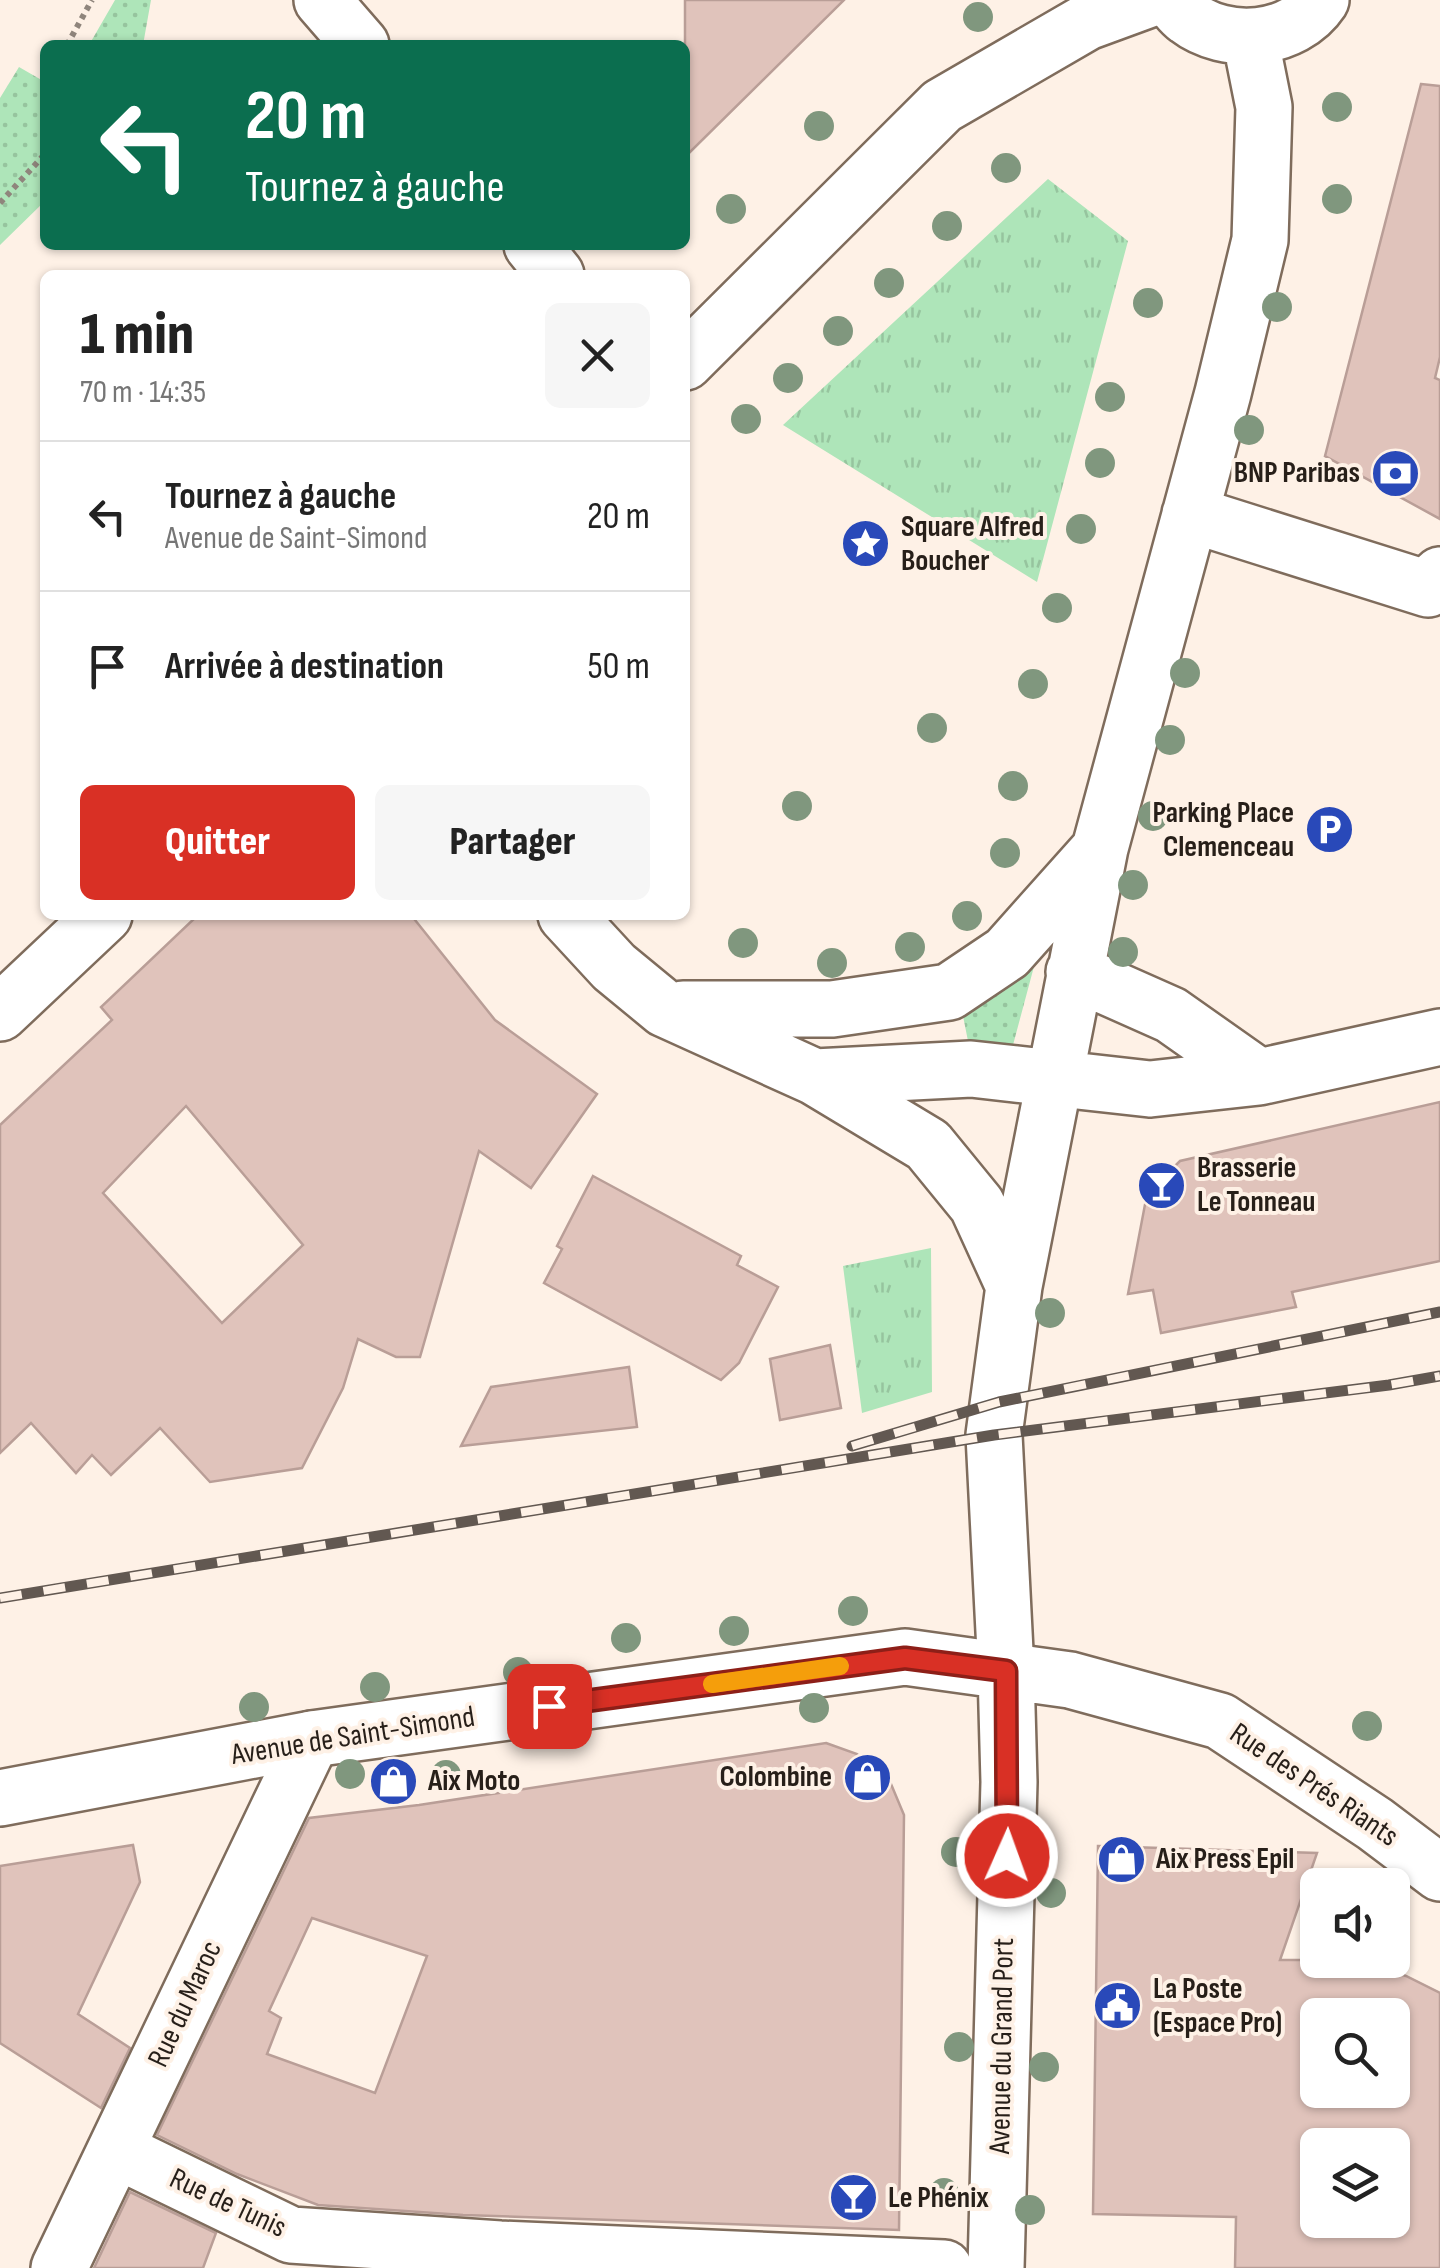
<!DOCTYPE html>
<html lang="fr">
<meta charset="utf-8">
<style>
:root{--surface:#fff;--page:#f6f6f6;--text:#222;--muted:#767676;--line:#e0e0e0;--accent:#d93025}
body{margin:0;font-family:"Sofia Sans Condensed",sans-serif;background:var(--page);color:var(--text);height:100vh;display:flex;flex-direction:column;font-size:38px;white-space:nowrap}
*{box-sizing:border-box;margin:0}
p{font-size:32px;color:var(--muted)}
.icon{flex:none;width:55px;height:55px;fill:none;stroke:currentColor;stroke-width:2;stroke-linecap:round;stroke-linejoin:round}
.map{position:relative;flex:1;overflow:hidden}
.details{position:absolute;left:40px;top:270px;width:650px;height:650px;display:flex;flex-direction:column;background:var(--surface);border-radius:15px;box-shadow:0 2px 8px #0004}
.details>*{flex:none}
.banner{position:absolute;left:40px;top:40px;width:650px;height:210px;border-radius:15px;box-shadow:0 2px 8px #0004;background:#0b6e4f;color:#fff;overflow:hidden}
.buttons{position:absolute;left:1300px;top:1868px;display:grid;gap:20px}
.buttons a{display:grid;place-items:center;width:110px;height:110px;border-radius:15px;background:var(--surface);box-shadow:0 2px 8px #0004;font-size:50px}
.pin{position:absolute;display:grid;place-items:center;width:85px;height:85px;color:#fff;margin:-42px;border-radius:20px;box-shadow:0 5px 15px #0006}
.me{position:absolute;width:110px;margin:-55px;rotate:2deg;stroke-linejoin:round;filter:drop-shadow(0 0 8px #0008)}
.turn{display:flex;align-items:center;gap:35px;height:210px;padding:0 40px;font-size:45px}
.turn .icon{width:130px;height:130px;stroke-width:2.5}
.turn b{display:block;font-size:70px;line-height:85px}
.round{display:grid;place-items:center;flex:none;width:105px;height:105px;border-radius:15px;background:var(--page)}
.summary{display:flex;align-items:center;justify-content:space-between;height:170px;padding:0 40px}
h1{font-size:60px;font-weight:800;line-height:75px}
.cta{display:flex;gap:20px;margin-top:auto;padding:20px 40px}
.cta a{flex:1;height:115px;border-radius:15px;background:var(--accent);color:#fff;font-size:40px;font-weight:800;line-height:115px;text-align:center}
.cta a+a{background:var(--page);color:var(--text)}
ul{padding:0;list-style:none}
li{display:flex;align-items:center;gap:30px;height:150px;padding:0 40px;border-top:2px solid var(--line)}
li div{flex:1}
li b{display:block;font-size:38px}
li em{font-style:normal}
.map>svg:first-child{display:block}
.grass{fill:url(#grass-dots)}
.park{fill:url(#park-tufts)}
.building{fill:#e0c3bb;stroke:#b99e97;stroke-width:2.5;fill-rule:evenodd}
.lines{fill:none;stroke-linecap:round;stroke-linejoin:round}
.minor-casing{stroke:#7f6c5c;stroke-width:60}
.major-casing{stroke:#7f6c5c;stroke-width:60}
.path{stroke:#8f857c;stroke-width:6;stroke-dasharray:5 5;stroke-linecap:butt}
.minor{stroke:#fff;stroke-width:55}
.major{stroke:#fff;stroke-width:55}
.rail-casing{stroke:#625851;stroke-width:11}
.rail{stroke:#fef1e6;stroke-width:8;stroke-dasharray:22;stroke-linecap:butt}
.tree{fill:#80977e}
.route-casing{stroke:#8d1f18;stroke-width:25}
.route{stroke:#d93025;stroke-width:18}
.slow{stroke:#f59e0b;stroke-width:18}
.labels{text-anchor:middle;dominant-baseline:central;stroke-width:8;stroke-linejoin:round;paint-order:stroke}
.poi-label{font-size:30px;font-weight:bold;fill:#271f19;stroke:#fef1e6;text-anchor:start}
.street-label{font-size:30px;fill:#271f19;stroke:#fef1e6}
</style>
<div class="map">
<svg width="1440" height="2268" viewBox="0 0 1440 2268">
<defs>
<pattern id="grass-dots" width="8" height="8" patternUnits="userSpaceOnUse" patternTransform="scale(2.5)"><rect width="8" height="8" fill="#aee5b9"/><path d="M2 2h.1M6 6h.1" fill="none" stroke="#96c49e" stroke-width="1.8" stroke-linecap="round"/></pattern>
<pattern id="park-tufts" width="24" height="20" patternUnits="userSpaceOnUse" patternTransform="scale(2.5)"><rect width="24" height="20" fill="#aee5b9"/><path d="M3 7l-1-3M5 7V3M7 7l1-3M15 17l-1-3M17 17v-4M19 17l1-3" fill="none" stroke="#96c49e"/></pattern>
</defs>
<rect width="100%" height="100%" fill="#fef1e6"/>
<path class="grass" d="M115,0H151L143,45H89Z
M19,67L45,82V201L0,245V98Z
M1036,959L1013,1045L970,1051L963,1016Z"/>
<path class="park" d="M1048,179L1128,241L1037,582L783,425Z
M931,1248L932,1392L862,1413L843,1266Z"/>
<path class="building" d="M685,0H844L685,157Z
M1421,84L1440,86V357L1435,378L1440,380V519L1325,456Z
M198,915H411L495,1020L597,1094L531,1188L479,1151L420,1357H396L358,1339L343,1388L302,1468L210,1482L160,1428L111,1475L92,1455L76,1473L31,1423L0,1453V1125L112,1020L101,1007ZM186,1106L303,1245L222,1323L103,1193Z
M1440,1102V1261L1292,1292L1296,1307L1161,1333L1153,1290L1128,1294L1147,1194L1180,1161Z
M593,1176L741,1256L737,1265L778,1287L739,1363L721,1380L544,1283L562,1249L557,1246Z
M830,1345L841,1408L780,1420L770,1359Z
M629,1367L637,1427L461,1446L491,1387Z
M826,1743L857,1754L891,1784L904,1815L899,2230L463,2215L318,2205L237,2174L157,2135L309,1818L419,1805ZM312,1918L427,1956L375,2093L267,2054L281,2018L269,2011Z
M133,1845L140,1882L78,2014L130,2048L101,2108L0,2043V1866Z
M1098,1846L1317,1853L1280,1960H1358L1406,1976L1440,1993V2268H1235L1236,2217L1093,2214ZM1318,2015H1392V2090H1318ZM1318,2145H1392V2220H1318Z
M130,2192L216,2233L203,2268H94Z"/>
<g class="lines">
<defs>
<path id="minor" d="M322,0L361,45
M1171,0C1176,5 1181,13 1187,17C1226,47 1293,42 1321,0
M532,245L556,275
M685,362L942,106L1087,22L1147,0
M1190,514L1428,589L1440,575
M566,915L614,967L665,1009L815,1077L928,1145L977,1205L1014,1286
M1074,972L1171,1015L1259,1077
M683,1009H832L949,992L1007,953L1098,851
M0,1013L104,915
M815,1077L971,1069L1150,1089L1259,1077L1440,1037
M1006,1671L994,1435L1014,1286L1100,848L1223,393L1260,240L1264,107L1250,37
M116,2150L291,2235L500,2249L944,2268
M59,2268L312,1739"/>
<path id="major" d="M0,1798L312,1739L905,1657L1070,1680L1220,1721L1375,1824L1440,1873
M996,2268L1009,1782L1006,1671"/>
</defs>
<use href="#minor" class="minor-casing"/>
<use href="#major" class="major-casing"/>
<path class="path" d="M67,45L92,0
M0,203L45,154"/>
<use href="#minor" class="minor"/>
<use href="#major" class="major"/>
<defs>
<path id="rail" d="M852,1446L999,1402L1440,1312
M0,1598L994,1435L1389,1385L1440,1376"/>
</defs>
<use href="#rail" class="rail-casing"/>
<use href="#rail" class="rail"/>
</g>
<g class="tree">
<circle cx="978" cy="17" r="15"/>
<circle cx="1337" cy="107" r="15"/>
<circle cx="819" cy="126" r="15"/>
<circle cx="1006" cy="168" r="15"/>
<circle cx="1337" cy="199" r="15"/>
<circle cx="731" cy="209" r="15"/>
<circle cx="947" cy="226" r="15"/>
<circle cx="889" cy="283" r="15"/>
<circle cx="1148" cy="303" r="15"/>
<circle cx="1277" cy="307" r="15"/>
<circle cx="838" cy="331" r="15"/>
<circle cx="788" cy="378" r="15"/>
<circle cx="1110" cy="397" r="15"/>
<circle cx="746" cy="419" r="15"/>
<circle cx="1249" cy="430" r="15"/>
<circle cx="1100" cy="463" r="15"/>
<circle cx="1081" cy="529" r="15"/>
<circle cx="1057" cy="608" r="15"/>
<circle cx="1185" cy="673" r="15"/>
<circle cx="1033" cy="684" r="15"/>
<circle cx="932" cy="728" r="15"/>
<circle cx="1170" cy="740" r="15"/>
<circle cx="1013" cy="786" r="15"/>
<circle cx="797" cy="806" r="15"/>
<circle cx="1153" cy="816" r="15"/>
<circle cx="1005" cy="853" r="15"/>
<circle cx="1133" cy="885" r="15"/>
<circle cx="967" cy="916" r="15"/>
<circle cx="743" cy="943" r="15"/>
<circle cx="910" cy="947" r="15"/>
<circle cx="1123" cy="952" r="15"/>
<circle cx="832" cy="963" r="15"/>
<circle cx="1050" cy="1313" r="15"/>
<circle cx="853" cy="1611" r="15"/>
<circle cx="734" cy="1631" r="15"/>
<circle cx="626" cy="1638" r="15"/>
<circle cx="518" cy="1672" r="15"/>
<circle cx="375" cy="1687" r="15"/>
<circle cx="254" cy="1707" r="15"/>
<circle cx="814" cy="1708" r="15"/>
<circle cx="1367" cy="1726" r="15"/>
<circle cx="350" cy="1774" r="15"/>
<circle cx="446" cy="1775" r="15"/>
<circle cx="956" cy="1852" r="15"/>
<circle cx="1051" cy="1893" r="15"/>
<circle cx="959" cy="2047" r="15"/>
<circle cx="1044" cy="2067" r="15"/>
<circle cx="944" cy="2193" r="15"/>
<circle cx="1030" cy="2210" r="15"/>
</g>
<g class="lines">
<defs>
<path id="route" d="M549,1706L905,1658L1006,1671L1007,1856"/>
</defs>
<use href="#route" class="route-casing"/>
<use href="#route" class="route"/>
<path class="slow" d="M712,1684L840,1666"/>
</g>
<defs>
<symbol id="bank-disc" viewBox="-11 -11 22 22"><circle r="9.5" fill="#2949b9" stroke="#fef1e6"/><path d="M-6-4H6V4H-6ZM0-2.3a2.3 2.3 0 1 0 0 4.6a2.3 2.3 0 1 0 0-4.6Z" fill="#fff"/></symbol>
<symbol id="sight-disc" viewBox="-11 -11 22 22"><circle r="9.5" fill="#2949b9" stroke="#fef1e6"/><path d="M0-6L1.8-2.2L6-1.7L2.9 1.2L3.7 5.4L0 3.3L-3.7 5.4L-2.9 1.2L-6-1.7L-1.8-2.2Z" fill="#fff"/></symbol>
<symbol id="parking-disc" viewBox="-11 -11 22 22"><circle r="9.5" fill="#2949b9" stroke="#fef1e6"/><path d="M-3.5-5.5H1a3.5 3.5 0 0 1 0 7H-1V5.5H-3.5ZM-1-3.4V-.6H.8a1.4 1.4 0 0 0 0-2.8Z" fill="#fff"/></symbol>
<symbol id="bar-disc" viewBox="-11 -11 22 22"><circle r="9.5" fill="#2949b9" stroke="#fef1e6"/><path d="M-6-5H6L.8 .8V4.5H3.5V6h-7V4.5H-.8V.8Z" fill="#fff"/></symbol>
<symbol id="shop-disc" viewBox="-11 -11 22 22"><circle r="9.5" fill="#2949b9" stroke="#fef1e6"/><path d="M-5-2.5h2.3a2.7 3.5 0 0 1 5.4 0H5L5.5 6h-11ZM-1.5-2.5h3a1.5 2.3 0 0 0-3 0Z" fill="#fff"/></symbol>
<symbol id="civic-disc" viewBox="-11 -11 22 22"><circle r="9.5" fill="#2949b9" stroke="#fef1e6"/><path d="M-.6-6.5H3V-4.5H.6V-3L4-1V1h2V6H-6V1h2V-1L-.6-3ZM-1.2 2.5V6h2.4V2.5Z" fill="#fff"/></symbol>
</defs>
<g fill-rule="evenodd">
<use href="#bank-disc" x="1368" y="446" width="55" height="55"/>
<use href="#sight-disc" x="838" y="516" width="55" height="55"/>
<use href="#parking-disc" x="1302" y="802" width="55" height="55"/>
<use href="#bar-disc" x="1134" y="1158" width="55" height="55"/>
<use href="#shop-disc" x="840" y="1750" width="55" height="55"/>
<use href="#shop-disc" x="366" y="1754" width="55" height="55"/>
<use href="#shop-disc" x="1094" y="1832" width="55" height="55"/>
<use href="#civic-disc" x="1090" y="1978" width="55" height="55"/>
<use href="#bar-disc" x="826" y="2170" width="55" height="55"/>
</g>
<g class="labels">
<g class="poi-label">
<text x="1360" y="473" text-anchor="end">BNP Paribas</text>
<text x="901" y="527">Square Alfred<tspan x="901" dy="34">Boucher</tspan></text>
<text x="1294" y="813" text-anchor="end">Parking Place<tspan x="1294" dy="34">Clemenceau</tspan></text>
<text x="1197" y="1168">Brasserie<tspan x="1197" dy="34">Le Tonneau</tspan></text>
<text x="832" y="1777" text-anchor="end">Colombine</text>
<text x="428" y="1781">Aix Moto</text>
<text x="1156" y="1859">Aix Press Epil</text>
<text x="1153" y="1989">La Poste<tspan x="1153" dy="34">(Espace Pro)</tspan></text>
<text x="888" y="2198">Le Phénix</text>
</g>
<g class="street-label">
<text transform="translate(353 1736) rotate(-9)">Avenue de Saint-Simond</text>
<text transform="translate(1314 1785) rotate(34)">Rue des Prés Riants</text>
<text transform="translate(185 2004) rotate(-65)">Rue du Maroc</text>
<text transform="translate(1002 2046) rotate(-89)">Avenue du Grand Port</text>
<text transform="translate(228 2203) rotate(25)">Rue de Tunis</text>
</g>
</g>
</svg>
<div class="buttons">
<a><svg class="icon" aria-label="sound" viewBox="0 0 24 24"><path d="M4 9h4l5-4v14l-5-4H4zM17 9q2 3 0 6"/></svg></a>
<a><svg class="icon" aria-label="search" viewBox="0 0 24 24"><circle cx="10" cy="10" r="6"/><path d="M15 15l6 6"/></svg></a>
<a><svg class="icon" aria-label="layers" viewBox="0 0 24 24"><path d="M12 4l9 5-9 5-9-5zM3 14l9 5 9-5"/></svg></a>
</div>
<div class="pin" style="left:549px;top:1706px;background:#d93025"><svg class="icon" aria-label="arrive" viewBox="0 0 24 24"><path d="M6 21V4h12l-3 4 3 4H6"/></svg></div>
<svg class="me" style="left:1007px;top:1856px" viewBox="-20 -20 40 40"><circle r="17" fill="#d93025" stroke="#fff" stroke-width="3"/><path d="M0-11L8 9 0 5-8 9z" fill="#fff"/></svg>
<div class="banner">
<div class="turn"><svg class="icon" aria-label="left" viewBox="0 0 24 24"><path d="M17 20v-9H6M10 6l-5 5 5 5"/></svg><div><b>20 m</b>Tournez à gauche</div></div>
</div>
<section class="details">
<div class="summary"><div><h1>1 min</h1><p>70 m · 14:35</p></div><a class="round"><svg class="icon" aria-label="close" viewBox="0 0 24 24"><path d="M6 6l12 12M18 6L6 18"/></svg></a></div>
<ul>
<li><svg class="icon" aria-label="left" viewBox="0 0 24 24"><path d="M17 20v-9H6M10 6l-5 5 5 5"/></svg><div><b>Tournez à gauche</b><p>Avenue de Saint-Simond</p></div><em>20 m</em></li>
<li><svg class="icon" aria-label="arrive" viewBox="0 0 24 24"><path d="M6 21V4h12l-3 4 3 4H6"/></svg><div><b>Arrivée à destination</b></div><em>50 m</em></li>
</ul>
<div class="cta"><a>Quitter</a><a>Partager</a></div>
</section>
</div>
